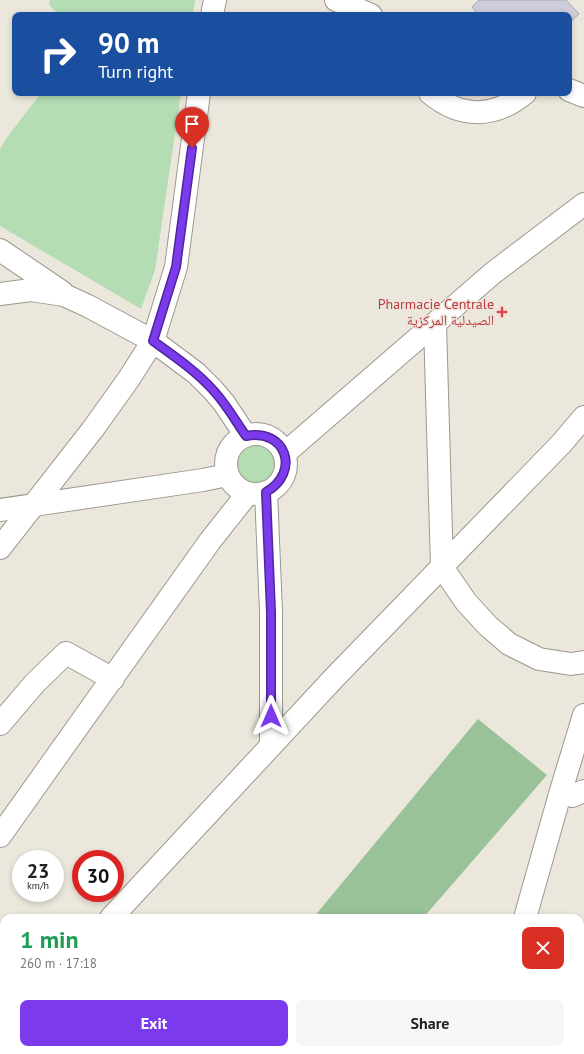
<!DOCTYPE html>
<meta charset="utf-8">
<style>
:root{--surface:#fff;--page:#f6f6f6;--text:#202124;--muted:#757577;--accent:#7c3aed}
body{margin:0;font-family:"PT Sans","Noto Naskh Arabic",sans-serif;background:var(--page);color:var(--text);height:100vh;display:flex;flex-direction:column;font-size:15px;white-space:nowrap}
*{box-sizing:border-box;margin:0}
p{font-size:13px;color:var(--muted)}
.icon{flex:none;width:22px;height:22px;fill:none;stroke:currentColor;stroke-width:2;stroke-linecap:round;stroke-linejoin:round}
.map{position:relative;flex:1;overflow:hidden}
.sheet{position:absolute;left:0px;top:914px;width:584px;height:140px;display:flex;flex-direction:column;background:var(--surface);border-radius:12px 12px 0 0;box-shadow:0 2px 6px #0003}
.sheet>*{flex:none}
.guide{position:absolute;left:12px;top:12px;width:560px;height:84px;border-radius:8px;box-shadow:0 2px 6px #0003;background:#1a4fa0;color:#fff;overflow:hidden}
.speed{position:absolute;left:12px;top:850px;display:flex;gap:8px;font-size:20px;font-weight:700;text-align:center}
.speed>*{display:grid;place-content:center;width:52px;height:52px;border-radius:50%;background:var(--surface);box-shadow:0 2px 6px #0003;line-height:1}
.speed small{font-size:10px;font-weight:400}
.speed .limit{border:6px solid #d22;background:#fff;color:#111}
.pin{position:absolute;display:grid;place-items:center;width:34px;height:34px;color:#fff;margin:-41px -17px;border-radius:50% 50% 50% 0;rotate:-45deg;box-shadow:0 0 4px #0007}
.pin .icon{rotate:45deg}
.me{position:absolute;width:44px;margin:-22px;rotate:0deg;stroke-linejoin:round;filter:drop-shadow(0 0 3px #0008)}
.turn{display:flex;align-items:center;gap:14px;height:84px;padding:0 20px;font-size:18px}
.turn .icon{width:52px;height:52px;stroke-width:2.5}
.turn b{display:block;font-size:28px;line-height:34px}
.round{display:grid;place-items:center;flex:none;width:42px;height:42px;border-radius:8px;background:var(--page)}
.overview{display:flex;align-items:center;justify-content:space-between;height:68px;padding:0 20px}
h1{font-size:24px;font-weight:700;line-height:30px;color:#1e9e55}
.cta{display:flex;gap:8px;margin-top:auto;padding:8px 20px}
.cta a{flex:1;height:46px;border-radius:8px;background:var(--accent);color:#fff;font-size:16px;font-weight:700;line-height:46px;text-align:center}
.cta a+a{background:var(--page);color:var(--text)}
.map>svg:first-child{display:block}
.green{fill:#b5ddb4}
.forest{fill:#99c298}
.building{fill:#cccdd8;stroke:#a6a7b1}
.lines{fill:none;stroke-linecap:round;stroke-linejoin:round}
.minor-casing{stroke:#9d988e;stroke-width:24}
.major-casing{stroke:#9d988e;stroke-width:24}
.minor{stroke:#fff;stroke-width:22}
.major{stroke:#fff;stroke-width:22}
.route-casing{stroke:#51269a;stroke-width:10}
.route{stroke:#7c3aed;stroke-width:7}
.health-dot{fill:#e0444e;stroke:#ece7dc;stroke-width:1.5}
.labels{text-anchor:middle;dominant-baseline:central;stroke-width:3;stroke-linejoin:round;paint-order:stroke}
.health-label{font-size:14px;fill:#be3a42;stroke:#ece7dc;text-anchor:end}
</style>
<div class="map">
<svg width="584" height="1054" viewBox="0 0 584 1054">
<rect width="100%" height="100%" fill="#ece7dc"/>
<path class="green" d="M50,0H195L193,15H59L49,5Z
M41,93H181L155,270L141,309L0,226V149L8,136Z
M237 464a19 19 0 1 1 38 0a19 19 0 1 1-38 0Z
M273,1050H303L307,1054H270Z"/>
<path class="forest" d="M478,719L547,775L423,918H313Z"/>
<path class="building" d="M479,0H566L579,14L569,23V15H479L472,7Z"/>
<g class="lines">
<defs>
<path id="minor" d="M336,0L371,15
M569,90L584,96
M430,93C460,118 494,119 525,93
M0,250L62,292
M0,294L31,290L64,295L88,306L153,341L196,373L213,390L224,403L246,436
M435,324L442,567L466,602L488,626L509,644L539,659L571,664L584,662
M226 464a30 30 0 1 1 60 0a30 30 0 1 1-60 0Z
M284,454L493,273L584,204
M266,492L271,612V746
M0,510L203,480L227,475
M0,724L35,683L66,653L113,679
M560,794L572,796L584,791
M0,836L210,541L248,493
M111,918L334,678L561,444L584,417
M525,918L560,794L584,715
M580,1038L584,1037
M0,1054L4,1048
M241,1054L245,1050
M492,1054L493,1050"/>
<path id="major" d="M212,15L215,0
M0,548L93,429L128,380L153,341L176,267L199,93"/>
</defs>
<use href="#minor" class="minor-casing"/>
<use href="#major" class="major-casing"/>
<use href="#minor" class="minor"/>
<use href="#major" class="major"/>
</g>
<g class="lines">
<defs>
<path id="route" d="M192,148L176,267L153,341C174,356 196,371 213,390C226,404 235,420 246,436C286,428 301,472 266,492L271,612V716"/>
</defs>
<use href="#route" class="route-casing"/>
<use href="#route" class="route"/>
</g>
<path class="health-dot" d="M500 306h4v4h4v4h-4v4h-4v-4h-4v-4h4z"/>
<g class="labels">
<g class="health-label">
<text x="494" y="304">Pharmacie Centrale<tspan x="494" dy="16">الصيدلية المركزية</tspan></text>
</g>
</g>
</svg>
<div class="speed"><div>23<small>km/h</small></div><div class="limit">30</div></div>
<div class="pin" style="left:192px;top:148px;background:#d93025"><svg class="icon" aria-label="arrive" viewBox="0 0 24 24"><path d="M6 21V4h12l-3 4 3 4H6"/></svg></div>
<svg class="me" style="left:271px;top:716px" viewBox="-20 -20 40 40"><path d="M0-17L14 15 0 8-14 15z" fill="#7c3aed" stroke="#fff" stroke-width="4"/></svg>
<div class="guide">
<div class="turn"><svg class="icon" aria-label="right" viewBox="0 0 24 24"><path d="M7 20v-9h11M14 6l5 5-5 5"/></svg><div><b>90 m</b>Turn right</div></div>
</div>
<section class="sheet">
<div class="overview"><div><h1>1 min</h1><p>260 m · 17:18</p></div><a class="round" style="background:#d93025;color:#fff"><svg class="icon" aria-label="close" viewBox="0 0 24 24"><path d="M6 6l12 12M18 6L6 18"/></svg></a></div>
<div class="cta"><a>Exit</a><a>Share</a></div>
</section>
</div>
